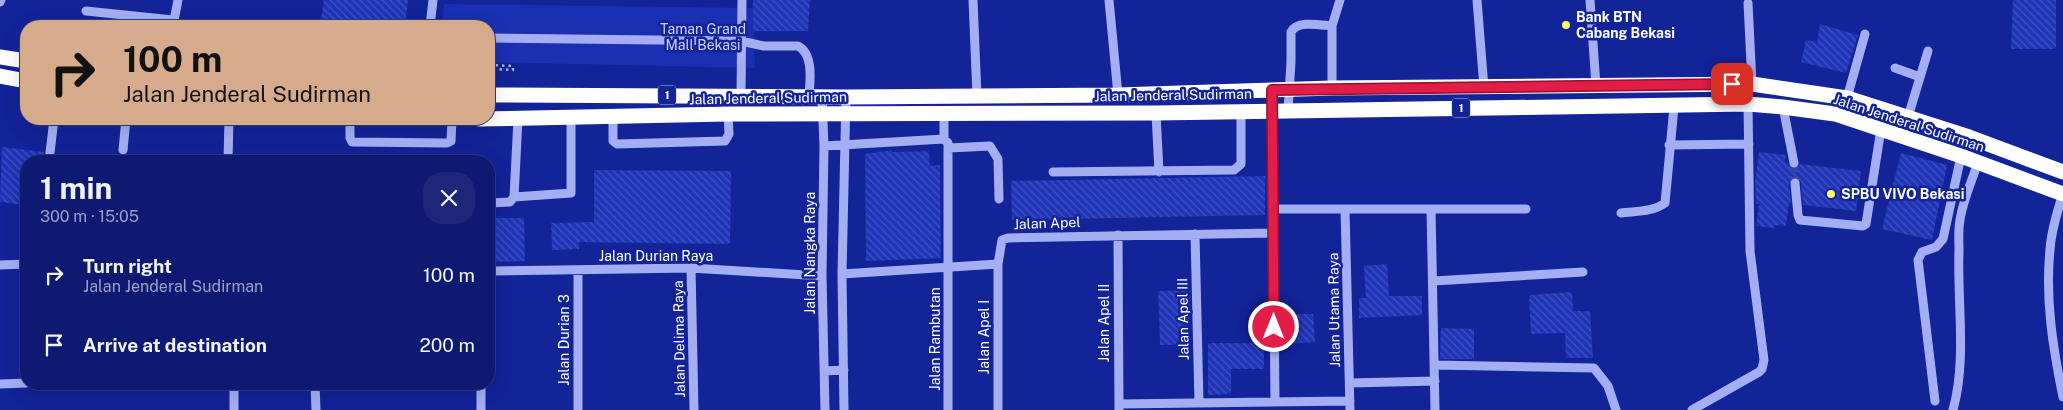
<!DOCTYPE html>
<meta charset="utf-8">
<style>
:root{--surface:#0e1a72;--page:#1c277a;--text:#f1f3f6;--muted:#9ba1c4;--line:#2e3884}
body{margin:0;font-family:"Public Sans",sans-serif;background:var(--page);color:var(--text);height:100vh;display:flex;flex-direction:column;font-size:19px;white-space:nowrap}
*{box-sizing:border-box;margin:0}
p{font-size:16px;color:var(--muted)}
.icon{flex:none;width:28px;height:28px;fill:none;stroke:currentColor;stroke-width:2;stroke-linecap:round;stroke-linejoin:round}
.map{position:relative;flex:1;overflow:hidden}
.sheet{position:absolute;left:20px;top:155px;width:475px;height:235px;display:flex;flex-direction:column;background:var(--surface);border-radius:20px;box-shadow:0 5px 20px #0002,0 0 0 1px var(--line)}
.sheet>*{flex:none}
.top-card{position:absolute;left:20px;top:20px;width:475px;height:105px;border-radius:20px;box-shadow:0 5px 20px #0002,0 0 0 1px var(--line);background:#d6ab8b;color:#111;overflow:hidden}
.pin{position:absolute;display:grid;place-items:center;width:42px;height:42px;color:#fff;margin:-21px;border-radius:10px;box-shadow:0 2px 8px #0006}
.me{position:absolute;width:55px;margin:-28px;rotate:0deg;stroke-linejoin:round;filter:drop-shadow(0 0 4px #0008)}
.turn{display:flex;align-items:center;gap:18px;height:105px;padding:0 20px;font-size:22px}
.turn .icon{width:65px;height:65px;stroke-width:2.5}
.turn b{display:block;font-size:35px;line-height:42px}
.round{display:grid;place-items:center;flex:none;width:52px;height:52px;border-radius:20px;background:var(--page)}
.overview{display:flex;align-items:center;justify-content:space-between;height:85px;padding:0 20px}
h1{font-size:30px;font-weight:700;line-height:38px}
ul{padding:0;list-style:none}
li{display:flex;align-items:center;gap:15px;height:70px;padding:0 20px}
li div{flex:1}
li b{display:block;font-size:19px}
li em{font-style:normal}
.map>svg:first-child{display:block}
.park{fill:#1a2fb2}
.building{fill:url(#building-back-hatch)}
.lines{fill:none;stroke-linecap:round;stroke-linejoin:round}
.minor-tunnel{stroke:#3644a7;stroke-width:9;stroke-dasharray:9 4.5;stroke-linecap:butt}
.path{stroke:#a4aff3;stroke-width:2.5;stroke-dasharray:2.5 4;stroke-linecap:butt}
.minor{stroke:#a4aff3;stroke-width:9}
.highway{stroke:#fff;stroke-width:15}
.route-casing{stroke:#92132f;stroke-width:12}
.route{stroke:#e11d48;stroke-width:9}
.poi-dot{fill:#fbff66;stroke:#132398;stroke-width:2}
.labels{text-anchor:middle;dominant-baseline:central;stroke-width:5;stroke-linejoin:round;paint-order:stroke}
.shield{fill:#132398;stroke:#b8bde0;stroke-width:1}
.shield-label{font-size:12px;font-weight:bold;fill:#fff}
.poi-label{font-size:14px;font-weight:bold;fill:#fff;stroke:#132398;text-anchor:start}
.park-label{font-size:14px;fill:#ccd3fd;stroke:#132398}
.street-label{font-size:14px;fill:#fff;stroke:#132398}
</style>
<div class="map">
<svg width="2063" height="410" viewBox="0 0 2063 410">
<defs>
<pattern id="building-back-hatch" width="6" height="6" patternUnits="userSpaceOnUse" patternTransform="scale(1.25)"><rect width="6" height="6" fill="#2034b7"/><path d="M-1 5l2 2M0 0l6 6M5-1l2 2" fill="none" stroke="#4152c2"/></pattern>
</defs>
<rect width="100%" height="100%" fill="#132398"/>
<path class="park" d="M444,4L753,8L755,68L489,62V26H443Z"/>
<path class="building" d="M324,0H408L405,26H320Z
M753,0H810L808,31H753Z
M2013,0H2056V49H2011Z
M1820,24L1858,35L1846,73L1801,62L1806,40L1817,42Z
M2,147L44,152L43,161H26L25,205L0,202Z
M892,150V152L929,151L930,166L940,165L941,258L866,261L865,154Z
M1759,152L1786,155L1785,162H1787L1792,169L1798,168L1800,164L1861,171L1856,211L1803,205L1801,182L1798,178L1794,177L1789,183L1791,203H1789L1786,226L1774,225V228L1756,226L1759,204H1756L1755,182Z
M1901,153L1947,165L1932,240L1882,229Z
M594,170L731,171L730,244L579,242V249L552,250L551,223L594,222Z
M1265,176V215L1012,220L1011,181Z
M489,218H524L525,261L489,262Z
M1387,264L1389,296H1422V315L1359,318V298H1366L1364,266Z
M1190,290L1189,345H1160L1158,291Z
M1572,292L1573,311H1590L1593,358H1566L1565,333L1531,334L1529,295Z
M1284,314H1313L1315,342L1285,344Z
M1441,328L1474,329V359H1440Z
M1208,343H1264V369H1231V394L1208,395Z"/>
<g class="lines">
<path class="minor-tunnel" d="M1794,163L1795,183"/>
<path class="path" d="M489,65L513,66V70L495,69"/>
<path class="minor" d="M973,0L977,96
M1109,0L1118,95
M1477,0L1484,88
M1590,0L1596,86
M0,2L1,0
M1748,3L1752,84
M86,11L173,20
M173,26L178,0
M430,26L433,0
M489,38L741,41L764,46H798C814,54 810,82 809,96
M1895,68L1920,77
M1332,88V26L1340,0
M1272,90L1275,402
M741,95L742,0
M822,97L824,146L822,276L825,410
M1847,98L1865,34
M1783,107L1794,163
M1288,110L1291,62V32C1297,20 1320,25 1332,26
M944,113V139
M1156,113L1159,172
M613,117V141L617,144L725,141L729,134L728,114
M1908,117L1928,51
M350,119V138L352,142L447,143L451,141L452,119
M1669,145L1749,144
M824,146L944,139L948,143V410
M949,148L990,146L998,159L999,199
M123,150L126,119
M49,161L54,119
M228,161L229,119
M1053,172L1234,170L1241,164V111
M1795,183L1798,215L1800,220L1863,226L1866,224L1881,129
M2063,194C2057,212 2051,231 2050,250C2045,299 2053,349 2063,397
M514,197L571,193V118
M490,203L510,202L514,197L518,119
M1273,209H1526
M1345,209L1350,410
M1431,209L1435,410
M1621,213C1636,211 1653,212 1665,203L1674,107
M1195,234L1199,403
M1118,235L1119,410
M0,265L26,264
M691,268L694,410
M489,271L691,268L822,276
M578,271V410
M842,274L998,264
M1434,281L1583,272
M1435,365L1594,368L1608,386L1616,410
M824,371L844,370
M1350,383L1435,381
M0,384L26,383
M234,384V410
M315,384L316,410
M481,384V410
M1935,401L1918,260L1922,252L1936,247L1943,239L1961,156
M1119,404L1350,401
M844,410L842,274L846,97
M998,410V264L1002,240L1008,238L1273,233
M1692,410L1759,372L1762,369L1764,360L1750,251L1748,104
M1953,410C1967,359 1957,303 1959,250C1959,241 1958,230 1960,220C1963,200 1972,181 1978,162"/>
<path class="highway" d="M0,57L26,61
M0,76L26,81
M489,95L846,97L1118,95L1332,88L1752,84L1847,98L1969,137L2063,172
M479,119L728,114L1156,113L1748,104L1783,107L1835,114L1961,156L2063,194"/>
</g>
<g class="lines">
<defs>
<path id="route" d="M1274,327L1272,90L1732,84"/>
</defs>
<use href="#route" class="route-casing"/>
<use href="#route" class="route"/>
</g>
<g class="poi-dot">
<circle cx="1566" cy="25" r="5"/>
<circle cx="1831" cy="194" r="5"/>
</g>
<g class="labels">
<g class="shield">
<rect x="658" y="85.5" width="18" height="19" rx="4"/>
<rect x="1452" y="98.5" width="18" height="19" rx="4"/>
</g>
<g class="shield-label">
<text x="667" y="95">1</text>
<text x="1461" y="108">1</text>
</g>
<g class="poi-label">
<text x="1576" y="17">Bank BTN<tspan x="1576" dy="16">Cabang Bekasi</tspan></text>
<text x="1841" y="194">SPBU VIVO Bekasi</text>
</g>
<g class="park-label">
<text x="703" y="29">Taman Grand<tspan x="703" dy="16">Mall Bekasi</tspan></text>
</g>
<g class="street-label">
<text transform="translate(1173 95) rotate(-1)">Jalan Jenderal Sudirman</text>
<text transform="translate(768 98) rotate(-1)">Jalan Jenderal Sudirman</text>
<text transform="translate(1909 123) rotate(18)">Jalan Jenderal Sudirman</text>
<text transform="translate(1047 223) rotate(-2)">Jalan Apel</text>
<text transform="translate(810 253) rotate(-90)">Jalan Nangka Raya</text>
<text x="656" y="256">Jalan Durian Raya</text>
<text transform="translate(1334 310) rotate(-91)">Jalan Utama Raya</text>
<text transform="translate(1183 319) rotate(-91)">Jalan Apel III</text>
<text transform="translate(1104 323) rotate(-90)">Jalan Apel II</text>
<text transform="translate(984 337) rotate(-90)">Jalan Apel I</text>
<text transform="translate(679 339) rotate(-91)">Jalan Delima Raya</text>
<text transform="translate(935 339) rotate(-90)">Jalan Rambutan</text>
<text transform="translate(564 340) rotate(-90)">Jalan Durian 3</text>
</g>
</g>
</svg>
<div class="pin" style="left:1732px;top:84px;background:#d93025"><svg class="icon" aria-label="arrive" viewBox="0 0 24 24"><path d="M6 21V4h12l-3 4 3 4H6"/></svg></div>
<svg class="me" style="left:1274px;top:327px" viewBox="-20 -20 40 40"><circle r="17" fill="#e11d48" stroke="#fff" stroke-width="3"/><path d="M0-11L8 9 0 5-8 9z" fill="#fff"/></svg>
<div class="top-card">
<div class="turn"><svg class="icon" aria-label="right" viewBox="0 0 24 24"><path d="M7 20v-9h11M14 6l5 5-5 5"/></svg><div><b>100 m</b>Jalan Jenderal Sudirman</div></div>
</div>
<section class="sheet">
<div class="overview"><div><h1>1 min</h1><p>300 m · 15:05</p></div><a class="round"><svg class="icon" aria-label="close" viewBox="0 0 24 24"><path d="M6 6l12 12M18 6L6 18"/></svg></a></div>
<ul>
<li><svg class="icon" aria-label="right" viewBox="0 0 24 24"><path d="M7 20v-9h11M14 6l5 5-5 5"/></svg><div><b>Turn right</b><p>Jalan Jenderal Sudirman</p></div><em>100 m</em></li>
<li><svg class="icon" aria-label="arrive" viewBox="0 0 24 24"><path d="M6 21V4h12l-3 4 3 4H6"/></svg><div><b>Arrive at destination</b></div><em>200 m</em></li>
</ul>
</section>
</div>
